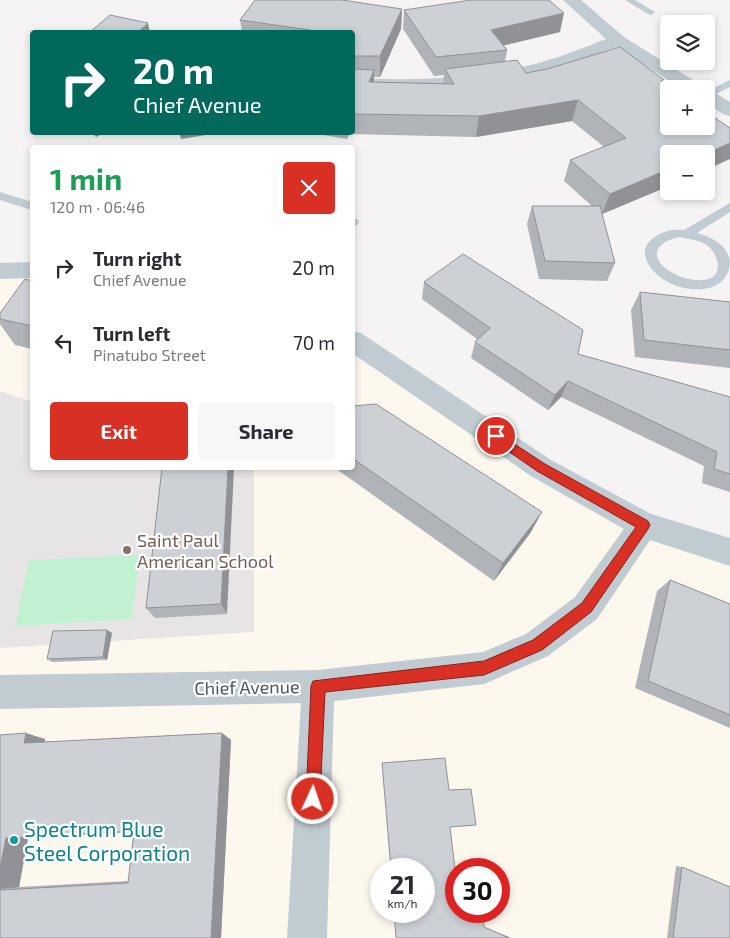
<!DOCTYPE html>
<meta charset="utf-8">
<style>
:root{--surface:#fff;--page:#f7f7f7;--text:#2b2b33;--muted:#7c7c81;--accent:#d93025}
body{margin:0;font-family:"Exo 2",sans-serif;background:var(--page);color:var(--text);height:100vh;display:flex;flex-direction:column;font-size:19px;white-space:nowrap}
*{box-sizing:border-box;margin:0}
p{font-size:16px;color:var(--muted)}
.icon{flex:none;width:28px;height:28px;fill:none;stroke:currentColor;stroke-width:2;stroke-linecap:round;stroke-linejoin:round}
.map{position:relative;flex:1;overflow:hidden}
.sheet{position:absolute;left:30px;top:145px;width:325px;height:325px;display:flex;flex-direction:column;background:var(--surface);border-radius:5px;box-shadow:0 2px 8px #0003}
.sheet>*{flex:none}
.guide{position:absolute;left:30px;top:30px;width:325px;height:105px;border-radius:5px;box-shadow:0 2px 8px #0003;background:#00695c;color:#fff;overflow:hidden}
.controls{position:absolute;left:660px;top:15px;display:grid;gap:10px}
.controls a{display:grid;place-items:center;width:55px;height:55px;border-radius:5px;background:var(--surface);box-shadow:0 2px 8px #0003;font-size:25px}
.speed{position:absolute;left:370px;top:858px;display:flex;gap:10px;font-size:25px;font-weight:700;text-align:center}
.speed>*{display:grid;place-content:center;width:65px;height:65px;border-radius:50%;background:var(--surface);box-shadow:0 2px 8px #0003;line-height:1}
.speed small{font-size:12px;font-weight:400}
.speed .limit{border:8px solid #d22;background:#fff;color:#111}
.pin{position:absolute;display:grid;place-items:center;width:42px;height:42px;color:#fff;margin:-21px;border:2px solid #fff;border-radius:50%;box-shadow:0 1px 5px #0007}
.me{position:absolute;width:55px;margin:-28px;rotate:3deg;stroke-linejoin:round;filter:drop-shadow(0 0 4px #0008)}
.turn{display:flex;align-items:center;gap:18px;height:105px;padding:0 20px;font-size:22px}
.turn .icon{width:65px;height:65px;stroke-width:2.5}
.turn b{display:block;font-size:35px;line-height:42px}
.round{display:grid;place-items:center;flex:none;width:52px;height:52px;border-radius:5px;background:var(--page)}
.summary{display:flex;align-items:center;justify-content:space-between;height:85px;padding:0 20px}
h1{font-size:30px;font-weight:700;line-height:38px;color:#1e9e55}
.cta{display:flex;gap:10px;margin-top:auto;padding:10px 20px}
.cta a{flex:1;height:58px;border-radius:5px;background:var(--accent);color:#fff;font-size:20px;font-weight:700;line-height:58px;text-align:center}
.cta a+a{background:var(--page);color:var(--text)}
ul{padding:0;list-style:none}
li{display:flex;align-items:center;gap:15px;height:75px;padding:0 20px}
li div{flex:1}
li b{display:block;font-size:19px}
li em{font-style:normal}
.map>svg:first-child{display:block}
.commercial{fill:#fdf8ee;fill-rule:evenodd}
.education{fill:#e6e4e5}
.green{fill:#c2f1d1}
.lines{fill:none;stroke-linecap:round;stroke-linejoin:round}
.lane{fill:#c0cbd2;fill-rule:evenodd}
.street{fill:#c0cbd2;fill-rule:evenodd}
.wall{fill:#b0b3b7;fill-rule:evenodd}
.shaded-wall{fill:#909295}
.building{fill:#cdd0d5;stroke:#909295}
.route{fill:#d93025;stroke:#8d1f18}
.education-dot{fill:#8d6e63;stroke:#fff;stroke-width:2}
.culture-dot{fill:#0f9aa8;stroke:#fff;stroke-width:2}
.labels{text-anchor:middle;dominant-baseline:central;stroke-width:4.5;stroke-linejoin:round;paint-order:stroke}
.education-label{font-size:18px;fill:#785e54;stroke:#fff;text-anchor:start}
.street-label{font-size:18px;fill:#4a5761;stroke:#fff}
.near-culture-label{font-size:21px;fill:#0d838f;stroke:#fff;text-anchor:start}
</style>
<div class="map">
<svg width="730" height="938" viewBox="0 0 730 938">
<rect width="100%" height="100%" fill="#f5f3f3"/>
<path class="commercial" d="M32,278V468H352L353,358L377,370L569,499L730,558V938H0V279ZM381,869H424V911H381ZM456,869H499V911H456Z"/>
<path class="education" d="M0,391L32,402V468H254V632L0,648Z"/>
<path class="green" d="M140,555L132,619L15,626L29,560Z"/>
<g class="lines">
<path class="lane" d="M625,0H635L655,12L651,15L648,14Z
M730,80V87L706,99V92Z
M0,192L32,202V210L0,200Z
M730,203V212L697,233C711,237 727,244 730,261C730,303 660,295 646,259C643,251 646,244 652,239C660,232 674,228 684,230ZM679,237C689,239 700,240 708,246C721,257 723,279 703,280C673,283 630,249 679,237Z
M352,218L357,219L359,222L357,225L352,226Z"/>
<path class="street" d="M563,0H581L624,37L701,85L704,89H682L616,47C595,55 573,64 551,70C487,88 419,92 352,88V78C415,81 481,79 542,62C564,56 585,47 606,39Z
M706,90L712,91L730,102V116L723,114L706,103Z
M32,262V278L0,279V263Z
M352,331L361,333L551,460L651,514L730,538V566L650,540L597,619L548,656L484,684L334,701L327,938H287L301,703L0,709V675L318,670L483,652L526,634L575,597L624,529L531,476L352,353Z"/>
</g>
<path class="wall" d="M402,9L401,29L380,77H374V82L443,83L444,75L434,76L403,29L404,10L560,32L503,45L507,50L505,62L526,73L664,80L663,82L669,154V186L602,214L615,263L607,281L539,279L527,224L532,206H592L564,181L570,160L604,147L572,121L476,137L349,134L347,139L306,132H352V32H242L240,20Z
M90,132H105L96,137Z
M32,281V349L15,345L0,324V313Z
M424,282L578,354L730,397V492L702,483L704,466L561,397L548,410L471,358L475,342L477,339L422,299Z
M640,292L730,302V368L635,357L631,310Z
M352,406L531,532L494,581L335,468H352Z
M162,468L227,614L155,618L146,608Z
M670,580L730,604V728L635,688L657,591Z
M112,633L107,660L52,662L47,659Z
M222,733L231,740L221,938H0V735L45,739V742ZM134,832L128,881L19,887L28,838Z
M676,866L682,867L730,938H667Z"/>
<path class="shaded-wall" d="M402,9L401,29L380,77V56Z
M564,13L560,32L489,49L491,30Z
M148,23L150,32H138Z
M374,70V91L369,82Z
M578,100L572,121L476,137L479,116Z
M94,132H105L96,137Z
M179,132H224L181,139Z
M347,132H349L347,139Z
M730,143V159L706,170V154Z
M669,169V186L602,214L610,194Z
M568,381L561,397L548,410L555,395Z
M228,468H234L227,614L221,604Z
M542,512L531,532L494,581L503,563Z
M107,630L112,633L107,660L103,657Z
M26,733L45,739L44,749L24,743Z
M222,733L231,740L221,938H211Z
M6,838H28L19,887L0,889V868Z
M482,926L511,938H509Z"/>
<path class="building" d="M255,0H342L402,9L380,56H352V32H309L310,30L240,20Z
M471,0H549L564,13L491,30L507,50L436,57L404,10Z
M110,15L148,23L138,32H90Z
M620,47L664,80L661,81L673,89H669V126H706V112L730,128V143L705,154H669V169L610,194L570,160L626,138L578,100L479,116L352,114V69L374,70L369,82L454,84L445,69L517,60L526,73L547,69Z
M532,206H600L615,263L545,261Z
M463,254L583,330L578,354L730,397V474L714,469L717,452L568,381L555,395L475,342L490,328L424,282Z
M25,279L32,281V326L0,319V313Z
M640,292L730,302V350L644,340Z
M376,404L542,512L503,563L352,458V406Z
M162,468H228L221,604L146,608Z
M670,580L730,604V715L648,681Z
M107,630L103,657L47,659L53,631Z
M26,733L24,743L222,733L211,938H0V890L128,883L134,831L6,838L0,868V735Z
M445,758L449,790L471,789L476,825L450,827L456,877V911H482L484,927L509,938H396L394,911H424V869H391L382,763Z
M682,867L730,887V938H673Z"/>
<path class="route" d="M496,432L545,464L648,521L650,525L648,529L591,612L542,650L484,675L325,692L320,799L318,804L313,806L308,804L306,799L311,686L313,681L484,661L533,640L582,603L636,527L537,471L492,440L490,436Z"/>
<circle class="education-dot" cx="127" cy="550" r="5"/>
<circle class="culture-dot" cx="14" cy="840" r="5"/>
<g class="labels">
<g class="education-label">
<text x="137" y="540">Saint Paul<tspan x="137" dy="21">American School</tspan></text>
</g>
<g class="street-label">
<text transform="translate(247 687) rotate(-1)">Chief Avenue</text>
</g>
<g class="near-culture-label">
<text x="24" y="828">Spectrum Blue<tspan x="24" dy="24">Steel Corporation</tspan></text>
</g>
</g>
</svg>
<div class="controls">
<a><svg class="icon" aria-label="layers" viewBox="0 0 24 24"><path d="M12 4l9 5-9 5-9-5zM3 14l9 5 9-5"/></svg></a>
<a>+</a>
<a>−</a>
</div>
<div class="speed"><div>21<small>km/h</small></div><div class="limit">30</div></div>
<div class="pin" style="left:496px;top:436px;background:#d93025"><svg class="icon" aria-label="arrive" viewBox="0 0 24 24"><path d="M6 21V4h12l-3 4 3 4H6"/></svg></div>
<svg class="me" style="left:313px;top:799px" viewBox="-20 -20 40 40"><circle r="17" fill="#d93025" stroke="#fff" stroke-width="3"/><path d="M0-11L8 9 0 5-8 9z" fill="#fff"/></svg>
<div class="guide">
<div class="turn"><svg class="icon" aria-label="right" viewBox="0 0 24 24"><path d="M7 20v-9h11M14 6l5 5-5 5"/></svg><div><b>20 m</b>Chief Avenue</div></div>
</div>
<section class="sheet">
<div class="summary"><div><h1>1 min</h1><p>120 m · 06:46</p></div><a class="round" style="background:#d93025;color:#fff"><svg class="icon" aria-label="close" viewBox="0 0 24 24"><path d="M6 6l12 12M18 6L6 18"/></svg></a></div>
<ul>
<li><svg class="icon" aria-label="right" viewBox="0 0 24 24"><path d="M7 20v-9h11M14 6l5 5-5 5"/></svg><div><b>Turn right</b><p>Chief Avenue</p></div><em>20 m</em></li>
<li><svg class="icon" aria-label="left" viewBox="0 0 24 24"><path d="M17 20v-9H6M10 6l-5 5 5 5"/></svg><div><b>Turn left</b><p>Pinatubo Street</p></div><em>70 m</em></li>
</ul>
<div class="cta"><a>Exit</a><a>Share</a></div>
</section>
</div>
